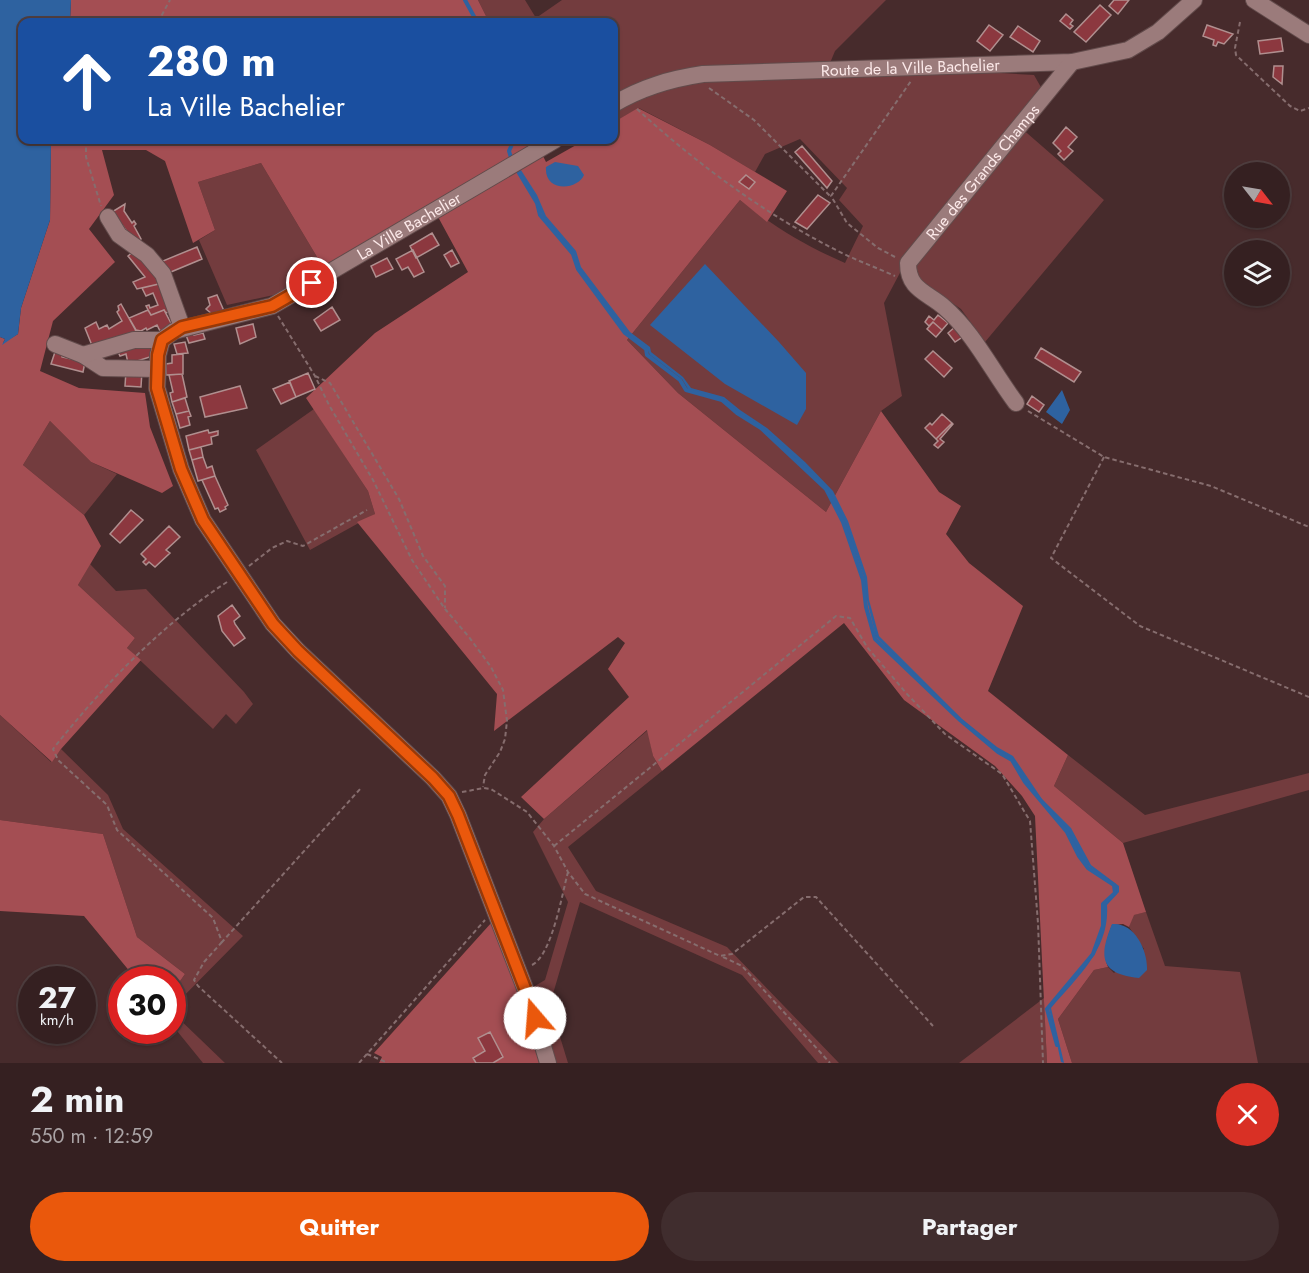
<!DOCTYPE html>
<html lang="fr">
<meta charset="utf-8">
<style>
:root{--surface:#352021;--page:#402d2e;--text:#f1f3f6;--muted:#aaa3a5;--line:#4f3e3f;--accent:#ea580c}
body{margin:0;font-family:Jost,sans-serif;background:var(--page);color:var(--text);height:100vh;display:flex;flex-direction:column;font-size:22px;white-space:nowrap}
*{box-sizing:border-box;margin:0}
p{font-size:20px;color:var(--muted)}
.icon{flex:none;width:33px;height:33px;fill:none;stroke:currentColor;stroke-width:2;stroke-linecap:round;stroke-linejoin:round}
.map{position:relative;height:1063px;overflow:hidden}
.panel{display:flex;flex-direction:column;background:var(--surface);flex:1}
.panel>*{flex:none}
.hud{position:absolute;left:18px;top:18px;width:600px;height:126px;border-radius:12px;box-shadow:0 2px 4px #0004,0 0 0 2px var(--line);background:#1a4fa0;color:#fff;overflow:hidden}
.needle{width:39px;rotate:121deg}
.controls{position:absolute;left:1224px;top:162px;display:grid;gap:12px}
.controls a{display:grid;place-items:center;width:66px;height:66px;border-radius:50%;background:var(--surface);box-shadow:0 2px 4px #0004,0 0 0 2px var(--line);font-size:30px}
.speed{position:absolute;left:18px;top:966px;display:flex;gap:12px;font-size:30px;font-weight:700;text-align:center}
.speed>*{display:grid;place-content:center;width:78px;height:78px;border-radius:50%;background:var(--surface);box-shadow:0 2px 4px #0004,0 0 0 2px var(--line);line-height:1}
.speed small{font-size:15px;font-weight:400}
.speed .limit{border:9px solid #d22;background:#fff;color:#111}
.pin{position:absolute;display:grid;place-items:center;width:51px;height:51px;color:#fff;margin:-26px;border:3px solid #fff;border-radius:50%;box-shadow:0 2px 6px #0007}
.me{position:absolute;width:66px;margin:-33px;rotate:342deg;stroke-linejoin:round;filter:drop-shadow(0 0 4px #0008)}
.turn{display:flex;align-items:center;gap:21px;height:126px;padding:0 30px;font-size:27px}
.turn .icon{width:78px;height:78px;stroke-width:2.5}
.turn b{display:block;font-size:42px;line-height:51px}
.round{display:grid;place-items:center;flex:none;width:63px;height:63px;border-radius:32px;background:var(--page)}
.overview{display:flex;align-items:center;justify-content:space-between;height:102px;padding:0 30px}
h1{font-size:36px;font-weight:700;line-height:45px}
.primary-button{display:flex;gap:12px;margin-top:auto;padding:12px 30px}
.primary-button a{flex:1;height:69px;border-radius:36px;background:var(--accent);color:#fff;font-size:24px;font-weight:700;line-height:69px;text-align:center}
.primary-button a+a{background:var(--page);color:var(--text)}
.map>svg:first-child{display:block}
.green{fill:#733c3e}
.forest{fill:#a44e53}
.water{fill:#2e62a0}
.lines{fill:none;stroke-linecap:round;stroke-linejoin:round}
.stream{stroke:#2e62a0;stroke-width:4}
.building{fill:#8c383f;stroke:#b08f8f;stroke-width:1.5}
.minor-casing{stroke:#624b4b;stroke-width:18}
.path{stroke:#866d6e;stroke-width:2;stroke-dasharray:4.5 3;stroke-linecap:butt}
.minor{stroke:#9b7b7b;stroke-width:16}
.route-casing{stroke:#983908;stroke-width:15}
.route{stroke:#ea580c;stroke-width:10}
.labels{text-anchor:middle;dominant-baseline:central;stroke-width:6;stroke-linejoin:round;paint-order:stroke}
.street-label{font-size:16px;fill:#fce9e9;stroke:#3c2122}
</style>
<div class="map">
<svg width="1309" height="1063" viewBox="0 0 1309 1063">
<rect width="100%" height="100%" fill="#472b2c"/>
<path class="green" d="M478,0H525L536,18L562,0H886L835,51L830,63L1034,75L1042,89L1013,121L1104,200L985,342L961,309L902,269L884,303L902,396L881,411L826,512L678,393L627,340L740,200C773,226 806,246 845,263L863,226L839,200L847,188L800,139L765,154L755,172L710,145L639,108L614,122V22H489Z
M261,163L323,267L274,295L227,305L199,240L215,230L198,182Z
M314,409L368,491L375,514L310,550L256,450Z
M50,421L91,462L117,474L84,515L23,465Z
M90,564L116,591L146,589L244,692L253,704L236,724L226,714L213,729L127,648L135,638L78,585Z
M0,715L51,762L61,749L108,795L123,829L243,936L173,1007V991L185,974L137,937L103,834L0,820Z
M648,730L653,756L662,771L568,847L596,891L727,947L839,1063H818L742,975L580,902L550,1004L568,1063H542L523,993L545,980L568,902L533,832L544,819Z
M1068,755L1145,815L1309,773V790L1123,843L1054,786Z
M1146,912L1165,966L1240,972L1258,1063H1072L1058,1019L1094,970L1108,967L1114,973L1144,949L1129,927L1133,915Z
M1044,998L1047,1063H959Z
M172,1013H173L225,1063H203L173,1026Z"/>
<path class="forest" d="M71,0H478L489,22H70Z
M638,108L710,145L787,191L767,222L740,200L627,340L678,393L826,512L881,411L939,492L961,506L946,534L969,563L1023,606L988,691L1068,755L1054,786L1123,843L1146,912L1134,915L1129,927L1123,924L1112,925C1107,938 1102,953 1108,967L1094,970L1058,1019L1072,1063H1047L1035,816L1022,796L995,766L904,700L844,623L662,771L653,756L647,730L544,819L521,797L629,697L608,669L625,643L618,637L494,731L497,694L357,522L375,514L368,491L306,398L375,333L468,272L431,204L323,267L261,163L198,182L215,230L193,243L165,161L146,150H102L114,195L89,229L115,262L53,321L40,371L79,388L145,393L150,427L173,486L162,493L91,462L50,421L23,465L84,515L101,546L78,585L135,638L127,648L141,660L61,749L52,762L0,715V337L5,339L3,343L18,334L21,308L50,220L51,140H535L546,162L585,140H614V122Z
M0,820L103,834L137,937L185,974L173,991L172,980L136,979L84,916L0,911Z
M492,922L523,993L542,1063H379L382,1057L374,1053Z"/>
<path class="water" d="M0,0H71L70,22H22V140H51L50,220L21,308L18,334L2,345L5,339L0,337Z
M555,162L578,166L584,175C578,190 544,193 546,167Z
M519,167L537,195L546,216L576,251L581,267L630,332L650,347L651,352L683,377L691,388L724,397L740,410L767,428L805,462L833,491L848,521L867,577L869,600L879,636L962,719L997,747L1013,756L1042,799L1071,828L1091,865L1119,886V892L1107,905C1110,949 1078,976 1051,1008L1064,1063L1061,1062L1049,1008C1077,975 1107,950 1104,903L1116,890L1115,887L1084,862L1069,834L1036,796L1012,759L996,750L949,709L876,637L866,596L864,577L844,521L827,489L762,427L740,414L721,399L688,389L682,379L650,355L647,349L627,333L579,269L575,254L546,221L538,208L534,196L517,168Z
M705,264L779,342L806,373V409L797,425L725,384L650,325Z
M1062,390L1070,410L1062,424L1046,412Z
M1112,924C1135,922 1148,951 1147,970L1139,978C1101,974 1098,958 1112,924Z"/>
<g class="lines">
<path class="stream" d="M465,0L477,22
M512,161L509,151L514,140
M516,168L537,203L540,215L573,254L578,269L625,333L646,349L647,355L680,380L686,390L722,400L737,413L761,428L826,489L843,522L863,580L866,607L875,639L960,720L998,752L1012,760L1025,782L1067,832L1079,856L1088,868L1114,885L1115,893L1103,904V926L1093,954L1047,1009L1057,1045"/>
</g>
<path class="building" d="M1114,0H1129L1118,14L1109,6Z
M1100,5L1111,15L1086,42L1074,32Z
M1066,14L1073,20L1070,24L1073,26L1070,29L1060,21Z
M989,25L1003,35L990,51L977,41Z
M1207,25L1233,34L1224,44L1218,42L1216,46L1213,45L1214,40L1203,36Z
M1018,26L1040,41L1033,52L1010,37Z
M1281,38L1283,51L1260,54L1258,41Z
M1274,66H1283L1282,84L1273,77Z
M1066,127L1077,137L1068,147L1073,151L1064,160L1058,154L1061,151L1053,143Z
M802,146L832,181L827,188L795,152Z
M746,175L755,182L749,189L739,182Z
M818,195L830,203L807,229L795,222Z
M125,204L124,211L132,223L134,221L136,224L134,226L141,239L135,242L112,212Z
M432,233L439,245L416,258L410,246Z
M197,247L202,259L166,274L158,263Z
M136,249L163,283L137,289L133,282L145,277L128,256Z
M413,250L424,272L414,277L408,267L402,270L396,259Z
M452,250L459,263L451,267L444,255Z
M387,258L393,269L376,277L371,266Z
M163,283L172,310L166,313L164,310L151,315L146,306L149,305L150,308L158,305L153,293L146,296L142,288Z
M217,295L224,311L212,314L206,309L210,305L208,298Z
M121,304L136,331L111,342L109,339L93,348L85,328L96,322L99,329L107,325L109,329L122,321L117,312L119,310L118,306Z
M332,307L340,320L321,331L314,320Z
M148,310L151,315L164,310L172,325L160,331L157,325L147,330L146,328L141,331L136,330L129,318Z
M938,315L948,323L942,330L933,322L929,326L925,322L929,316L934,320Z
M933,322L942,330L936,337L927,329Z
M253,324L256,337L240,344L236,328Z
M956,326L964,336L955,342L948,333Z
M194,333V335L203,333L205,339L189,343L186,335Z
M185,342L188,353L177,354L174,344Z
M153,343L156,355L131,363H128L126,354L120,356L119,354L117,348Z
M1041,348L1081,372L1074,382L1035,358Z
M933,351L952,368L944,377L925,359Z
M55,352L62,354V357L85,362L83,372L51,364Z
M183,354V374L166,375V364L172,363V355Z
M126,371H142L141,387L125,386Z
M308,373L315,389L296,397L289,381Z
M182,374L187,397L172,402L170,393L173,392L169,375Z
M290,382L296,397L281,404L273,389Z
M240,386L247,408L205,417L200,397Z
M1032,396L1044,405L1039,412L1027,404Z
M185,398L189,411L176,414L172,402Z
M189,411L191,416L188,417L190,425L180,428L176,414Z
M942,414L952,423L936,439L925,428L930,423L932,425Z
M952,423L953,424L940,439L944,442L938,448L934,445L938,441L936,439Z
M208,430L209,433L218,431V435L211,437L212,444L189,450L186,436Z
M201,447L203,457L192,460L189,450Z
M203,457L207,468L212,466L215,476L198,481L192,460Z
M215,476L228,505L225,507L226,509L220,512L218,508L215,509L202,480Z
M131,510L143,520L120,543L110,534Z
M169,526L180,537L166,550L170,553L155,567L149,562L146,565L143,562L146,559L141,554Z
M232,605L240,616L234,621L235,624L245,638L234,646L222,631L218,616Z
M490,1032L503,1057L493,1063H476L473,1058L485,1051L478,1038Z"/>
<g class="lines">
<defs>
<g id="minor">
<path d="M1254,0L1309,35"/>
<path id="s1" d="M614,104C642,87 670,79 703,74L1072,62L1128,50L1158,32L1194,0"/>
<path d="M108,217L119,235L147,255L163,274L182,327"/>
<path d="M55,344L83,355L103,368L157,369"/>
<path d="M83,355L134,340H162"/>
<path id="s2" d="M1016,403C992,371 974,333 944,307C927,292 908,290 908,263L1072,62"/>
<path id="s3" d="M548,1063L528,996L458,815L449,796L433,778L298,651L273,624L203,520L181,469L157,388L158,355L162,340L174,331L272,306L555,140"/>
</g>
</defs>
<use href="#minor" class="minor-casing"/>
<path class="path" d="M158,22L170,0
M1240,22L1235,48L1236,55L1290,106L1300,111L1309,108
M709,88L754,120L830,196
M637,109C696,163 763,213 836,250C855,260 875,267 895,276
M86,140V157L101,206
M895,257L878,248L847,223L831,196L911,81
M278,316L315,376L329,405L373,480L412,560L445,609L469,637L491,667L503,690L507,721L505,739L500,752L485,775L483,787
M315,376L330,383L399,499L423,556L445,586V608
M1028,411L1104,457L1211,486L1309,527
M1104,457L1051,558L1140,626L1309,697
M249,566L272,548L287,541L303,546L367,510
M227,582C160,626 103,686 53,749L58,760L107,805L117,830L213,918L222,942L361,788
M462,792L484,788L491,789L527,812L554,846L568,872L585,894L720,956L732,954L804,897H816L933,1026
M554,846L836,616L850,618L867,647L907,694L945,734L1002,774L1030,821L1038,923L1043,1063
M222,942L204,962L194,980L198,986L282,1063
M723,957L742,966L830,1063
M532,965C552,955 562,894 568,872
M367,1054L388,1063
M359,1063L485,920"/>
<use href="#minor" class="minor"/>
</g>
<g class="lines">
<defs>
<path id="route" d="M312,283L272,306L182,327L162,340L158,355L157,388L181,469L203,520L273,624L298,651L433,778L449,796L458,815L528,996L535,1018"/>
</defs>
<use href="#route" class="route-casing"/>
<use href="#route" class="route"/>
</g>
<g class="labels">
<g class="street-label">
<text stroke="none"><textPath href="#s1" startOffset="302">Route de la Ville Bachelier</textPath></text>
<text stroke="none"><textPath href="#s2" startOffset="298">Rue des Grands Champs</textPath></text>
<text stroke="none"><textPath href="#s3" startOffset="1120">La Ville Bachelier</textPath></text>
</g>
</g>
</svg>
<div class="controls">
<a><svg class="needle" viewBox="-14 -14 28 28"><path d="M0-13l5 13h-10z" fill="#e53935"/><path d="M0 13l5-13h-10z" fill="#aaa3a5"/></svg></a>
<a><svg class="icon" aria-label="layers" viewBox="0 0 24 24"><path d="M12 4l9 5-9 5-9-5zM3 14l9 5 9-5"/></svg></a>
</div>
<div class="speed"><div>27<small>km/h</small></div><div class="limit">30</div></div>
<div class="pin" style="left:312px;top:283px;background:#d93025"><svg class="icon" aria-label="arrive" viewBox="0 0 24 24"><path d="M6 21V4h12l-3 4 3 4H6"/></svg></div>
<svg class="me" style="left:535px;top:1018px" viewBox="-20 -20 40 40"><circle r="19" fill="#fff"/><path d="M0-13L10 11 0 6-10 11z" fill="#ea580c"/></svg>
<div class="hud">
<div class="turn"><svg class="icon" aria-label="ahead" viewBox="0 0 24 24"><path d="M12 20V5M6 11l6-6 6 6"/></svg><div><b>280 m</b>La Ville Bachelier</div></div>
</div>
</div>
<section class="panel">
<div class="overview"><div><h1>2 min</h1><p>550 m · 12:59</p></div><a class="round" style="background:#d93025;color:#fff"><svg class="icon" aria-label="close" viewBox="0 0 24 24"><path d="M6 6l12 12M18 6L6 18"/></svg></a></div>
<div class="primary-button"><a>Quitter</a><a>Partager</a></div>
</section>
